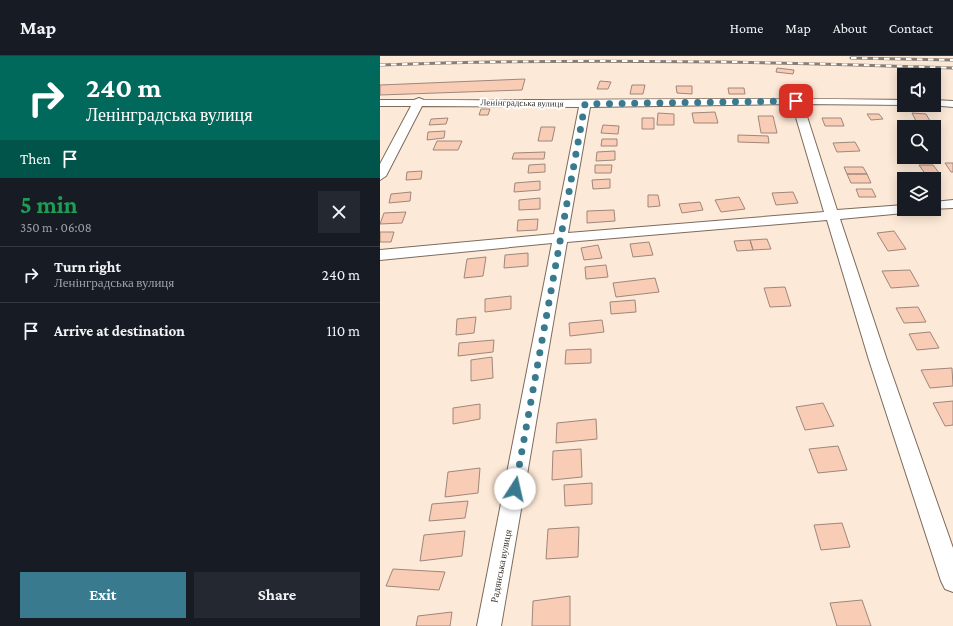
<!DOCTYPE html>
<meta charset="utf-8">
<style>
:root{--surface:#171b24;--page:#242831;--text:#f1f3f6;--muted:#9ea1a6;--line:#363941;--accent:#3a7a8e}
body{margin:0;font-family:"Crimson Pro",serif;background:var(--page);color:var(--text);height:100vh;display:flex;flex-direction:column;font-size:15px;white-space:nowrap}
*{box-sizing:border-box;margin:0}
p{font-size:13px;color:var(--muted)}
.icon{flex:none;width:22px;height:22px;fill:none;stroke:currentColor;stroke-width:2;stroke-linecap:round;stroke-linejoin:round}
.map{position:relative;flex:1;overflow:hidden}
.sheet{display:flex;flex-direction:column;background:var(--surface);width:380px}
.sheet>*{flex:none}
.banner{background:#00695c;color:#fff;overflow:hidden}
.tools{position:absolute;left:517px;top:12px;display:grid;gap:8px}
.tools a{display:grid;place-items:center;width:44px;height:44px;border-radius:0px;background:var(--surface);box-shadow:0 2px 10px #0003;font-size:20px}
.pin{position:absolute;display:grid;place-items:center;width:34px;height:34px;color:#fff;margin:-17px;border-radius:8px;box-shadow:0 2px 6px #0006}
.me{position:absolute;width:44px;margin:-22px;rotate:10deg;stroke-linejoin:round;filter:drop-shadow(0 0 3px #0008)}
.turn{display:flex;align-items:center;gap:14px;height:84px;padding:0 20px;font-size:18px}
.turn .icon{width:52px;height:52px;stroke-width:2.5}
.turn b{display:block;font-size:28px;line-height:34px}
.then{display:flex;align-items:center;height:38px;padding:0 20px;background:#0003;gap:8px;font-size:15px}
.round{display:grid;place-items:center;flex:none;width:42px;height:42px;border-radius:0px;background:var(--page)}
.overview{display:flex;align-items:center;justify-content:space-between;height:68px;padding:0 20px}
h1{font-size:24px;font-weight:700;line-height:30px;color:#1e9e55}
.cta{display:flex;gap:8px;margin-top:auto;padding:8px 20px}
.cta a{flex:1;height:46px;border-radius:0px;background:var(--accent);color:#fff;font-size:16px;font-weight:700;line-height:46px;text-align:center}
.cta a+a{background:var(--page);color:var(--text)}
ul{padding:0;list-style:none}
li{display:flex;align-items:center;gap:12px;height:56px;padding:0 20px;border-top:1px solid var(--line)}
li div{flex:1}
li b{display:block;font-size:15px}
li em{font-style:normal}
header{display:flex;align-items:center;gap:24px;box-sizing:border-box;height:56px;padding:0 20px;background:var(--surface);border-bottom:1px solid var(--line)}
header strong{font-size:19px}
nav{display:flex;gap:22px;margin-inline-start:auto;font-size:14px}
main{display:flex;flex:1;min-height:0}
.map>svg:first-child{display:block}
.building{fill:#f9ccb6;stroke:#9e877c}
.lines{fill:none;stroke-linecap:round;stroke-linejoin:round}
.street-casing{stroke:#7d6b5c;stroke-width:2}
.street{fill:#fff;fill-rule:evenodd}
.rail-casing{stroke:#8a7d72;stroke-width:3}
.rail{stroke:#fff;stroke-width:2;stroke-dasharray:5.5;stroke-linecap:butt}
.route{stroke:#3a7a8e;stroke-width:7;stroke-dasharray:0 12.6}
.labels{text-anchor:middle;dominant-baseline:central;stroke-width:4;stroke-linejoin:round;paint-order:stroke}
.far-street-label{font-size:9px;fill:#39322b;stroke:#fff}
.street-label{font-size:10px;fill:#39322b;stroke:#fff}
</style>
<header>
<strong>Map</strong>
<nav><a>Home</a><a>Map</a><a>About</a><a>Contact</a></nav>
</header>
<main>
<section class="sheet">
<div class="banner">
<div class="turn"><svg class="icon" aria-label="right" viewBox="0 0 24 24"><path d="M7 20v-9h11M14 6l5 5-5 5"/></svg><div><b>240 m</b>Ленінградська вулиця</div></div>
<div class="then">Then<svg class="icon" aria-label="arrive" viewBox="0 0 24 24"><path d="M6 21V4h12l-3 4 3 4H6"/></svg></div>
</div>
<div class="overview"><div><h1>5 min</h1><p>350 m · 06:08</p></div><a class="round"><svg class="icon" aria-label="close" viewBox="0 0 24 24"><path d="M6 6l12 12M18 6L6 18"/></svg></a></div>
<ul>
<li><svg class="icon" aria-label="right" viewBox="0 0 24 24"><path d="M7 20v-9h11M14 6l5 5-5 5"/></svg><div><b>Turn right</b><p>Ленінградська вулиця</p></div><em>240 m</em></li>
<li><svg class="icon" aria-label="arrive" viewBox="0 0 24 24"><path d="M6 21V4h12l-3 4 3 4H6"/></svg><div><b>Arrive at destination</b></div><em>110 m</em></li>
</ul>
<div class="cta"><a>Exit</a><a>Share</a></div>
</section>
<div class="map">
<svg width="573" height="570" viewBox="0 0 573 570">
<rect width="100%" height="100%" fill="#fde9d7"/>
<path class="building" d="M397,12L414,14L413,18L396,16Z
M145,23L142,34L0,39V29Z
M220,25L231,26L228,33H217Z
M252,29H265L263,38H250Z
M296,30H312V38L297,37Z
M348,32H364L365,38H349Z
M101,53H110L108,59H99Z
M335,56L338,67H314L312,57Z
M278,57L294,58V69H277Z
M532,57L546,58L550,65H536Z
M487,58H499L503,63L491,64Z
M378,60H393L397,77H381Z
M68,62L66,68L49,69L51,63Z
M262,62H274V73H262Z
M442,62H461L464,70H445Z
M223,69L239,70L238,78L221,77Z
M161,71H175L172,85H158Z
M65,75L64,82L47,84L48,76Z
M358,79L388,80L389,87L358,86Z
M222,83H237V90H221Z
M57,85H82L78,94H53Z
M475,86L480,95L457,96L453,87Z
M235,95V104L216,105L217,96Z
M165,96L164,103H132L134,97Z
M565,107H573V116H571Z
M165,108V116L148,117L149,109Z
M215,109H232L231,117H215Z
M539,109H553L560,118L546,119Z
M464,111H483L487,118H467Z
M42,115L41,123L26,124L27,116Z
M467,118H487L491,127H471Z
M230,123V132L213,133L212,124Z
M160,125V134L134,136L135,127Z
M476,133H492L496,141H479Z
M31,136L30,145L9,147L11,138Z
M413,136L418,147L396,149L392,137Z
M268,139H278L280,150L268,151Z
M359,141L365,153L341,156L335,144Z
M160,142V153L139,154V144Z
M320,146L323,154L302,157L299,148Z
M234,154L235,165L207,167V155Z
M26,156L22,167L0,168L4,157Z
M158,163L157,174L137,175L138,164Z
M514,175L526,193L508,195L497,177Z
M0,176H14L11,186H0Z
M387,183L391,193L373,194L370,184Z
M370,184L373,194L357,195L354,185Z
M269,186L273,199L253,201L250,188Z
M218,189L222,202L204,204L201,192Z
M148,197V210L124,212L125,199Z
M106,201L103,220L84,222L87,203Z
M226,209L228,221L206,223L205,211Z
M530,214L539,230L511,232L502,215Z
M275,222L279,236L236,241L233,227Z
M405,231L411,250L390,251L384,232Z
M131,240V253L105,256V243Z
M255,244L256,256L231,258L230,246Z
M538,251L546,266L524,267L516,252Z
M96,261L94,277L76,279L77,263Z
M222,264L224,276L190,280L189,267Z
M550,276L559,292L537,294L529,278Z
M114,284L113,296L78,300L79,287Z
M211,293V307L185,308L186,294Z
M112,301L113,322L91,325V304Z
M572,312L573,330L550,332L541,314Z
M573,345V369L565,370L553,347Z
M443,347L454,370L425,374L416,351Z
M100,348V363L73,368V352Z
M216,363L217,383L176,387L177,367Z
M458,390L467,414L438,417L429,393Z
M201,393L202,421L172,424L173,395Z
M100,412L98,437L65,441L68,416Z
M212,427V448L185,450L184,429Z
M88,445L85,462L49,465L52,448Z
M462,467L470,491L441,494L434,469Z
M199,471L198,501L166,503L168,473Z
M85,475L82,500L40,505L44,479Z
M13,513L65,516L59,534L6,530Z
M190,540V570H152L153,545Z
M482,544L491,570H457L450,547Z
M72,556L70,570H36L38,560Z"/>
<g class="lines">
<defs>
<path id="street" d="M39,42L44,44C204,45 364,41 524,44V49H528L423,48L457,154L524,149V153H531L529,156L524,157L460,163L507,304L573,492V536L565,533L561,525L489,304L447,164L187,186L121,570H97L172,187L0,204V194L174,178L199,51L42,50L6,120L0,124V108L31,50H0V44H34ZM412,48L444,156L188,177L210,51Z
M554,44L573,45V51L550,49H554Z
M573,144V152L550,153H554V146Z"/>
</defs>
<use href="#street" class="street-casing"/>
<use href="#street" class="street"/>
<defs>
<path id="rail" d="M471,2L573,4
M0,9C191,2 382,5 573,12"/>
</defs>
<use href="#rail" class="rail-casing"/>
<use href="#rail" class="rail"/>
</g>
<g class="lines">
<path class="route" d="M135,433L205,48L416,45"/>
</g>
<g class="labels">
<g class="far-street-label">
<text transform="translate(142 47) rotate(1)">Ленінградська вулиця</text>
</g>
<g class="street-label">
<text transform="translate(121 510) rotate(-79)">Радянська вулиця</text>
</g>
</g>
</svg>
<div class="tools">
<a><svg class="icon" aria-label="sound" viewBox="0 0 24 24"><path d="M4 9h4l5-4v14l-5-4H4zM17 9q2 3 0 6"/></svg></a>
<a><svg class="icon" aria-label="search" viewBox="0 0 24 24"><circle cx="10" cy="10" r="6"/><path d="M15 15l6 6"/></svg></a>
<a><svg class="icon" aria-label="layers" viewBox="0 0 24 24"><path d="M12 4l9 5-9 5-9-5zM3 14l9 5 9-5"/></svg></a>
</div>
<div class="pin" style="left:416px;top:45px;background:#d93025"><svg class="icon" aria-label="arrive" viewBox="0 0 24 24"><path d="M6 21V4h12l-3 4 3 4H6"/></svg></div>
<svg class="me" style="left:135px;top:433px" viewBox="-20 -20 40 40"><circle r="19" fill="#fff"/><path d="M0-13L10 11 0 6-10 11z" fill="#3a7a8e"/></svg>
</div>
</main>
